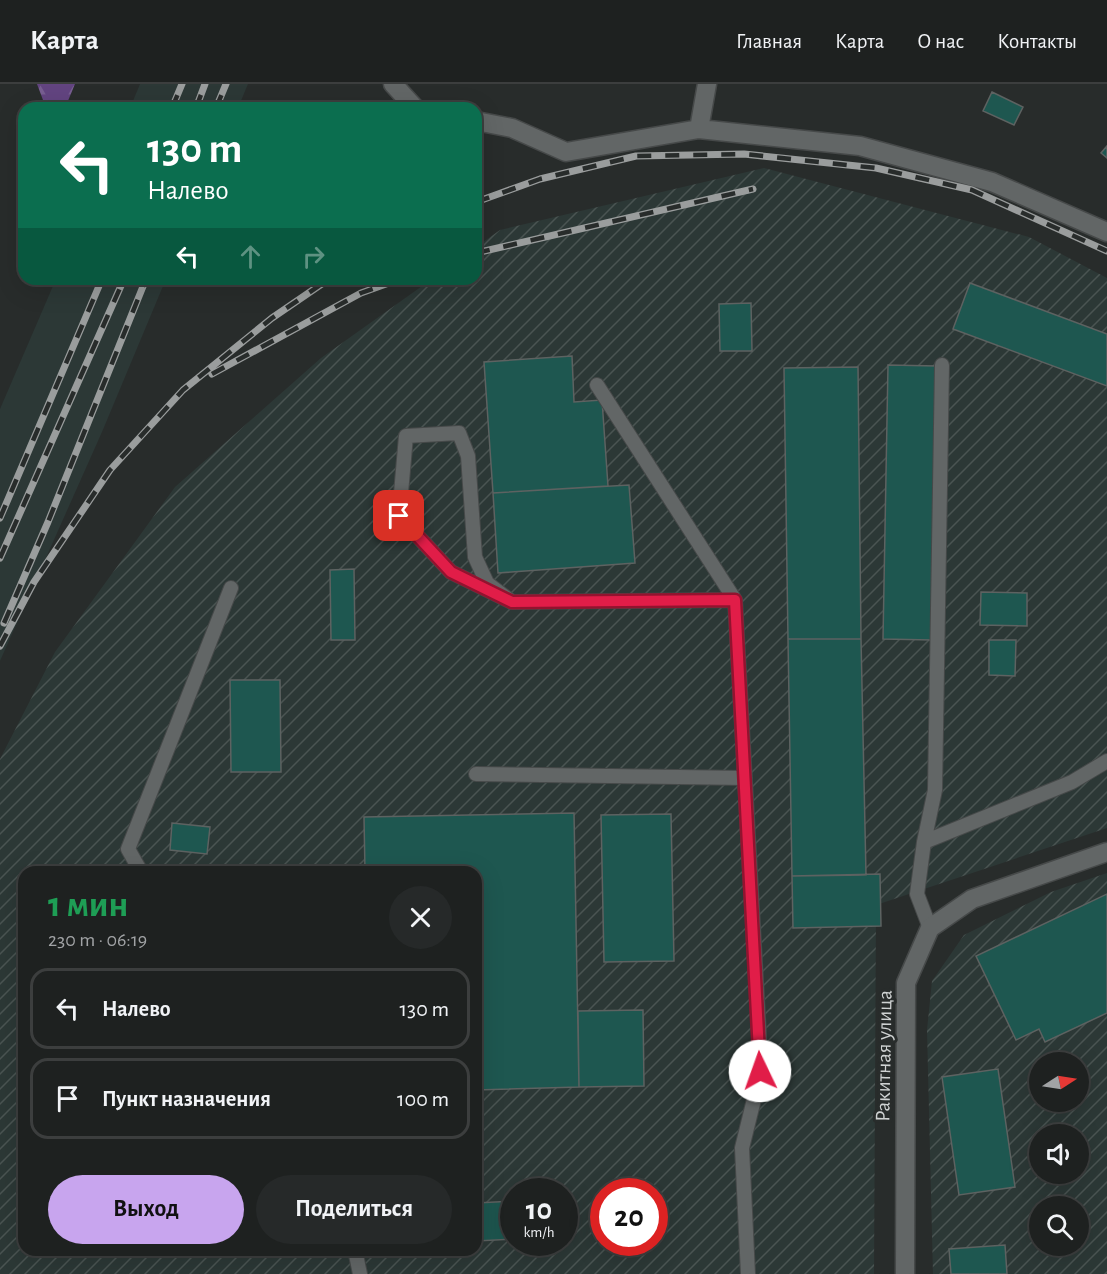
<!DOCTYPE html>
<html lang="ru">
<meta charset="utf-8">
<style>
:root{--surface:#1e2120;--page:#262929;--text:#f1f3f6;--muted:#a1a3a5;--line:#3c3e3e;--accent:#c8a5ee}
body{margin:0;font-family:"Alegreya Sans",sans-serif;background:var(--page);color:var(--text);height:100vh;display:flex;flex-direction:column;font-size:22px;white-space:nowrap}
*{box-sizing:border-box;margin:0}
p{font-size:20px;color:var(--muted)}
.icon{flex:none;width:33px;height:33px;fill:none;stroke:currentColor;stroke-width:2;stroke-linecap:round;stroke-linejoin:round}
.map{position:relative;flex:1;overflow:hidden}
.sheet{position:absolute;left:18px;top:782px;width:464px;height:390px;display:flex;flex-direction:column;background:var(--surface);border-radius:18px;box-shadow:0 6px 24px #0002,0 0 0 2px var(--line)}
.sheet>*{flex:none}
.banner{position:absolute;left:18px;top:18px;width:464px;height:183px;border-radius:18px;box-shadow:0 6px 24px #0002,0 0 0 2px var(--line);background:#0b6e4f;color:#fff;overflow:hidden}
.needle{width:39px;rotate:78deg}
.buttons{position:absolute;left:1029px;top:968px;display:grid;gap:12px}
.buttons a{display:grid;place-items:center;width:60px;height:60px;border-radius:50%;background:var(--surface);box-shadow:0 6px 24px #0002,0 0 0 2px var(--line);font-size:30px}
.speed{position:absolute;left:500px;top:1094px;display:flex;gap:12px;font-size:30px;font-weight:700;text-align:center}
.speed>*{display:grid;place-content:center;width:78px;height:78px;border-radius:50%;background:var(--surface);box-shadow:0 6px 24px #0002,0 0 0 2px var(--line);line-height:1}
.speed small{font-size:15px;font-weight:400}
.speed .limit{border:9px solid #d22;background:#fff;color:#111}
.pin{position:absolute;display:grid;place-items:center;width:51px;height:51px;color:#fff;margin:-26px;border-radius:12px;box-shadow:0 3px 9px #0006}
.me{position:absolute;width:66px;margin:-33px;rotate:357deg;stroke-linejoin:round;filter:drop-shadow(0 0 4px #0008)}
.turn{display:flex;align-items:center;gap:21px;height:126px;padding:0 30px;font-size:27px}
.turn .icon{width:78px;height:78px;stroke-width:2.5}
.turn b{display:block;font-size:42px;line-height:51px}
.lanes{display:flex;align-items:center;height:57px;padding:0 30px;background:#0003;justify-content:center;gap:30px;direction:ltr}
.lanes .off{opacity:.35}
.round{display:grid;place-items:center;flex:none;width:63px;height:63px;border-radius:32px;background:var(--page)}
.headline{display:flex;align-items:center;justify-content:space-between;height:102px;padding:0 30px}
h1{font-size:36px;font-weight:600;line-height:45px;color:#1e9e55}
.cta{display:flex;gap:12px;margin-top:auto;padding:12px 30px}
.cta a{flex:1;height:69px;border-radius:36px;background:var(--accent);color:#111;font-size:24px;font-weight:600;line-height:69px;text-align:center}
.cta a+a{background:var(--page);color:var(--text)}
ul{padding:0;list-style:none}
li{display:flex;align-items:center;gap:18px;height:81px;margin:0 12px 9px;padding:0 18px;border:3px solid var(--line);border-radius:18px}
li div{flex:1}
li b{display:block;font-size:22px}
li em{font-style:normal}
header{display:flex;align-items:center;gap:36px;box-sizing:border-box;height:84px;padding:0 30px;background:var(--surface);border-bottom:2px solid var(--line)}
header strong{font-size:28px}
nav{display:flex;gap:33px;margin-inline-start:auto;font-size:21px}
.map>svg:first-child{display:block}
.built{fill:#2c3836}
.industrial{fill:url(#industrial-furrows);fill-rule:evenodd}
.forest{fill:url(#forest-firs)}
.building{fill:#1e5750;stroke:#5d6261;stroke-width:1.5}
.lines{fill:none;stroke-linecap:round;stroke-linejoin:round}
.service-casing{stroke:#464949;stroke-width:16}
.minor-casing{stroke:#464949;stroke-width:21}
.service{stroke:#626666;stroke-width:14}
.minor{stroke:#626666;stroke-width:18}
.rail-casing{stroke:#9a9d9d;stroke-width:7}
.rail{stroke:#282c2b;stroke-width:4.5;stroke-dasharray:14;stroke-linecap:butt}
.route-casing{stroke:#92132f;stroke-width:15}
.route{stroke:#e11d48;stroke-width:10}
.labels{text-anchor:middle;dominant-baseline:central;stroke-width:6;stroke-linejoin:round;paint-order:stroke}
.street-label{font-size:21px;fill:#cfd2d2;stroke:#282c2b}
</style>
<header>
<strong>Карта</strong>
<nav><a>Главная</a><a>Карта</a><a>О нас</a><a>Контакты</a></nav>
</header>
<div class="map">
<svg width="1107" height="1190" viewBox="0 0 1107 1190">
<defs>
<pattern id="industrial-furrows" width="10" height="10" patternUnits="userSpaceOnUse" patternTransform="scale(1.5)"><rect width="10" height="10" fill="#2c3836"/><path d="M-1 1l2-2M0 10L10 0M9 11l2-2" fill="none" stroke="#4a5452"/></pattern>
<pattern id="forest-firs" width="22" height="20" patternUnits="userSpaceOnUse" patternTransform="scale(1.5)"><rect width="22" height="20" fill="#624480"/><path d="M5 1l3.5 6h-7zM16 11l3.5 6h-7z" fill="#775e91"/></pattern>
</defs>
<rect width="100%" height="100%" fill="#282c2b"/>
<path class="built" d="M140,0H248L238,24H130Z
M56,195H166L102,348L0,577V325Z"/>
<path class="industrial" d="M764,84L1029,153L1107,194V744L876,821L874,1190H0V675L55,568L175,403L321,274L432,195H476V163L500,146ZM24,788H476V1166H24ZM513,1107H564V1158H513ZM603,1107H654V1158H603Z
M1107,789V1190H933L927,946L932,897L964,851L1051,808ZM1040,978H1078V1017H1040ZM1040,1050H1078V1089H1040ZM1040,1122H1078V1161H1040Z"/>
<path class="forest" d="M37,0H75L65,24H46Z"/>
<path class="building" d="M992,8L1023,23L1014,41L983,27Z
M1107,62V74L1101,69Z
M970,199L1107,250V302L953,245Z
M751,219L752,267H720L719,220Z
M572,272L574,318L602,316L608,402L493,409L484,278Z
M888,281L937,282L932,556L883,555Z
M858,283L861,555H788L784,284Z
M629,401L635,479L498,489L493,409Z
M354,485L355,556H331L330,486Z
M981,508L1027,509V542L980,541Z
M788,555H861L866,791L792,792Z
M989,556H1016L1015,592L989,591Z
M230,596H280L281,688H231Z
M574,729L579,1003L476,1006V788H365L364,733Z
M671,730L674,877L604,878L601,731Z
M172,739L210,743L207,770L170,766Z
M880,790L881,842L793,844L792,792Z
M1107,810V929L1045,958L1039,945L1016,956L976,872Z
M643,926L644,1002L579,1003L578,927Z
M998,985L1015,1103L959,1111L942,993Z
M513,1117V1155L476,1157V1119Z
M1005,1161L1007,1190H951L949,1165Z"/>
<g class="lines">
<defs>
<path id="service" d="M597,301L735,516
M512,518L487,499L475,473L468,372L459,349L406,352L399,432L451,488L512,518L735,516L761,987L742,1064L748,1190
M476,690L745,694
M924,758L1072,698L1107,677
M141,788L128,765L231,504
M930,844L917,810L924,758L935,706L942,281
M355,1166L360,1190"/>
<path id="minor" d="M393,0L415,24
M476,37L512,44L566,68L699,45L860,62L992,98L1107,148
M699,45L707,0
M905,1190L906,899L930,844L972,815L1107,768"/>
</defs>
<use href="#service" class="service-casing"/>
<use href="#minor" class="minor-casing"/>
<use href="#service" class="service"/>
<use href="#minor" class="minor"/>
<defs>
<path id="rail" d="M172,24L182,0
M196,24L205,0
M216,24L226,0
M476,118L540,95L636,72L744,70L876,84L972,106L1107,167
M476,169L753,105
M212,290L361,209L400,195
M0,434L102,195
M0,474L124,195
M4,539L48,438L146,195
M0,562L34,498L110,386L183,306L272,234L329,195"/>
</defs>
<use href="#rail" class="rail-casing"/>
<use href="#rail" class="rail"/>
</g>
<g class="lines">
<defs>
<path id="route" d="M399,432L451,488L512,518L735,516L760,987"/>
</defs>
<use href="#route" class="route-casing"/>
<use href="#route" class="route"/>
</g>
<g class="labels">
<g class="street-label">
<text transform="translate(884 972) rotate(-89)">Ракитная улица</text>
</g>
</g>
</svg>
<div class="buttons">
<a><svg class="needle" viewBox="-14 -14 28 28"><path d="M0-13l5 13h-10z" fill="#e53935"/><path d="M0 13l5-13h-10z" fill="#a1a3a5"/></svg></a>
<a><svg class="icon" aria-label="sound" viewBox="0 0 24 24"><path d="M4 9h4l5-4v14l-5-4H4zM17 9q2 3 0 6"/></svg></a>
<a><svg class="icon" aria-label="search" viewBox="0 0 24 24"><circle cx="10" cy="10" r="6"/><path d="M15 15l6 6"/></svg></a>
</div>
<div class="speed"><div>10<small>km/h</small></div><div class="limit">20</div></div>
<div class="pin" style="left:399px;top:432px;background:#d93025"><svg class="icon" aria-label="arrive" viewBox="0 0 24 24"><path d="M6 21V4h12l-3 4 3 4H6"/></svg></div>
<svg class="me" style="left:760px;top:987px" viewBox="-20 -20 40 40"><circle r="19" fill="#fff"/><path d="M0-13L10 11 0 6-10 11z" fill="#e11d48"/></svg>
<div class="banner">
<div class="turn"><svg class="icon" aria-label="left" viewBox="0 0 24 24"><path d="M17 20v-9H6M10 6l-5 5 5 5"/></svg><div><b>130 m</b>Налево</div></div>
<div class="lanes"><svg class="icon" aria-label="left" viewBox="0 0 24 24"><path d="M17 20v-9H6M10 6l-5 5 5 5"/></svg><svg class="icon off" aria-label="ahead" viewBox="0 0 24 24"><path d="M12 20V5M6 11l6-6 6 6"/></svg><svg class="icon off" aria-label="right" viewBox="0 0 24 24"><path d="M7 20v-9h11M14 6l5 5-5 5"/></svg></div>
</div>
<section class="sheet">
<div class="headline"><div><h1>1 мин</h1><p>230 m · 06:19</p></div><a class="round"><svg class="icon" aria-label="close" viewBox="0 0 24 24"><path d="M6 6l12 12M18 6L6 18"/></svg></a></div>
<ul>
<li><svg class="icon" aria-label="left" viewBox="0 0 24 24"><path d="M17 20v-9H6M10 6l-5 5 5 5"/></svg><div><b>Налево</b></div><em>130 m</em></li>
<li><svg class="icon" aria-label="arrive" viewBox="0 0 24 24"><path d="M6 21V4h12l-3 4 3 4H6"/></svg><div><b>Пункт назначения</b></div><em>100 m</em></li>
</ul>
<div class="cta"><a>Выход</a><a>Поделиться</a></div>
</section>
</div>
